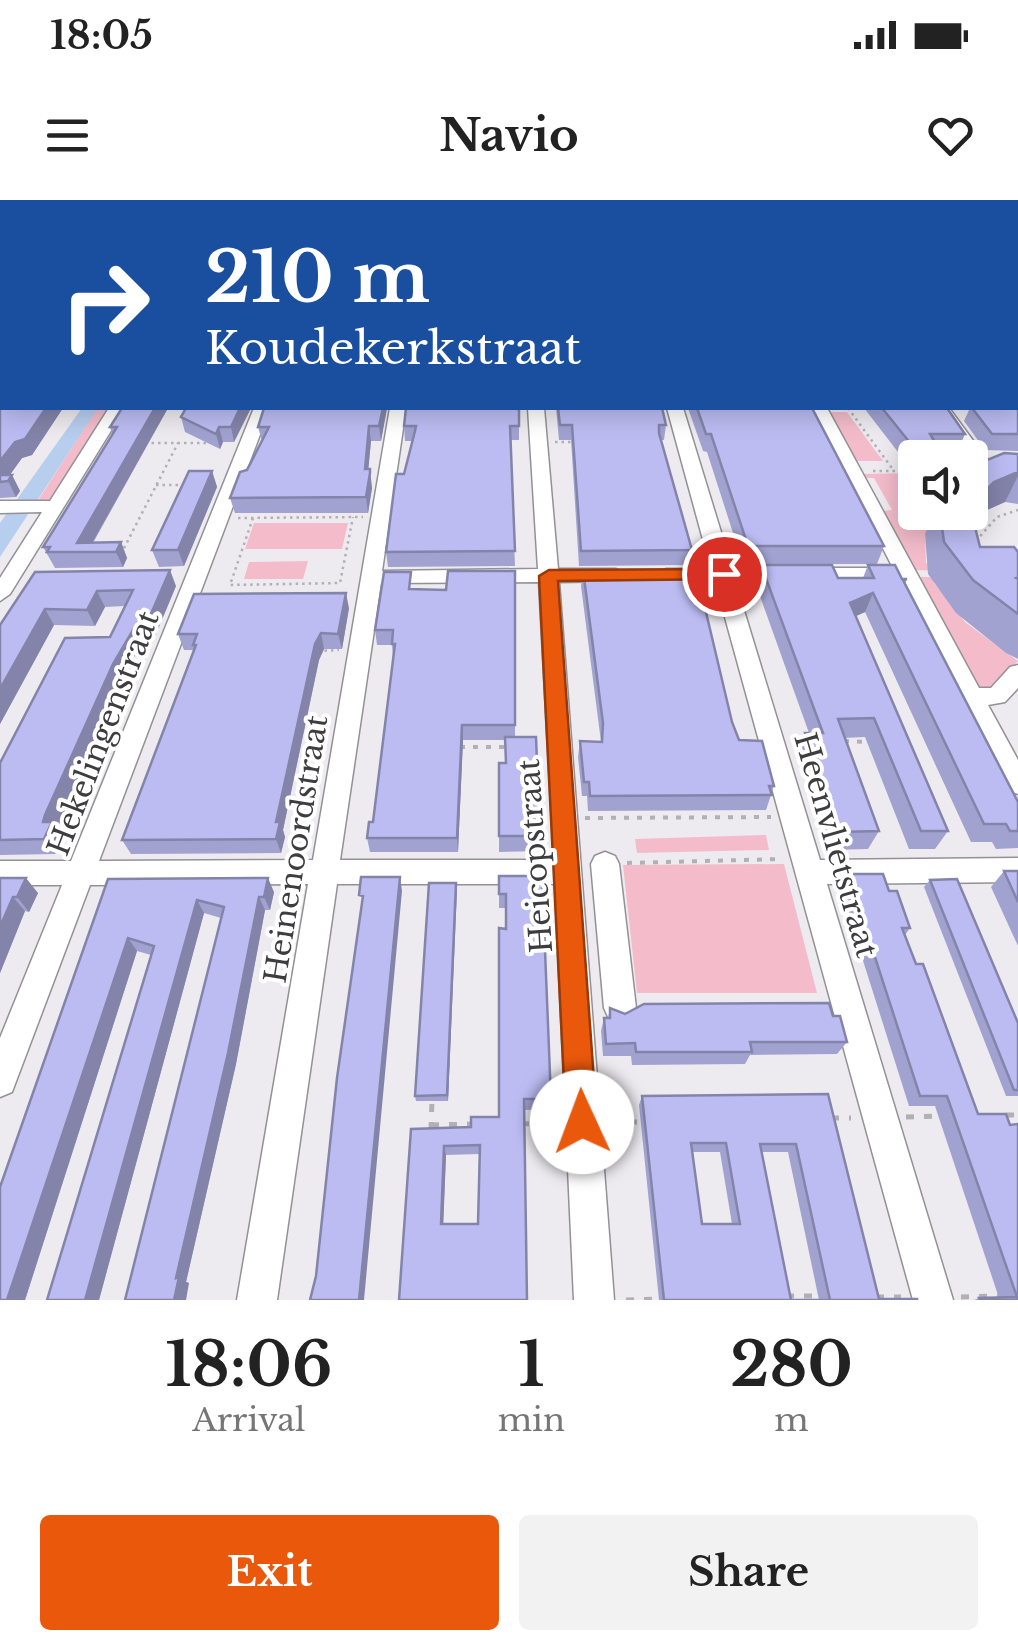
<!DOCTYPE html>
<style>
:root{--surface:#fff;--page:#f2f2f2;--text:#222;--muted:#767676;--accent:#ea580c}
body{margin:0;font-family:"Libre Baskerville",serif;background:var(--page);color:var(--text);height:100vh;display:flex;flex-direction:column;font-size:38px;white-space:nowrap}
*{box-sizing:border-box;margin:0}
p{font-size:32px;color:var(--muted)}
.icon{flex:none;width:55px;height:55px;fill:none;stroke:currentColor;stroke-width:2;stroke-linecap:round;stroke-linejoin:round}
.map{position:relative;height:1100px;overflow:hidden}
.panel{display:flex;flex-direction:column;background:var(--surface);flex:1}
.panel>*{flex:none}
.top-card{position:absolute;left:0px;top:0px;width:1020px;height:210px;box-shadow:0 5px 25px #0003;background:#1a4fa0;color:#fff;overflow:hidden}
.buttons{position:absolute;left:898px;top:240px;display:grid;gap:20px}
.buttons a{display:grid;place-items:center;width:90px;height:90px;border-radius:10px;background:var(--surface);box-shadow:0 5px 25px #0003;font-size:50px}
.pin{position:absolute;display:grid;place-items:center;width:85px;height:85px;color:#fff;margin:-42px;border:5px solid #fff;border-radius:50%;box-shadow:0 2px 10px #0007}
.me{position:absolute;width:110px;margin:-55px;rotate:358deg;stroke-linejoin:round;filter:drop-shadow(0 0 8px #0008)}
.turn{display:flex;align-items:center;gap:35px;height:210px;padding:0 40px;font-size:45px}
.turn .icon{width:130px;height:130px;stroke-width:2.5}
.turn b{display:block;font-size:70px;line-height:85px}
.eta{display:flex;justify-content:space-evenly;align-items:center;height:170px;text-align:center}
.eta b{font-size:60px;font-weight:700;line-height:70px}
.action{display:flex;gap:20px;margin-top:auto;padding:20px 40px}
.action a{flex:1;height:115px;border-radius:10px;background:var(--accent);color:#fff;font-size:40px;font-weight:700;line-height:115px;text-align:center}
.action a+a{background:var(--page);color:var(--text)}
.status{display:flex;justify-content:space-between;align-items:center;height:70px;padding:0 50px;background:var(--surface);direction:ltr}
.status svg{height:28px;fill:currentColor}
header{display:flex;justify-content:space-between;align-items:center;height:130px;padding:0 40px;background:var(--surface);font-size:45px;font-weight:700}
.map>svg:first-child{display:block}
.green{fill:#f4bccb}
.water{fill:#b8ceef}
.lines{fill:none;stroke-linecap:round;stroke-linejoin:round}
.minor-casing{stroke:#939195;stroke-width:3}
.major-casing{stroke:#939195;stroke-width:35}
.path-far2{stroke:#b2b0b4;stroke-width:2.5;stroke-dasharray:2.5 4;stroke-linecap:butt}
.path-far1{stroke:#b2b0b4;stroke-width:4;stroke-dasharray:5 8;stroke-linecap:butt}
.path{stroke:#b2b0b4;stroke-width:5;stroke-dasharray:8 10;stroke-linecap:butt}
.minor{fill:#fff;fill-rule:evenodd}
.major{stroke:#fff;stroke-width:32}
.wall{fill:#a2a2d1;fill-rule:evenodd}
.shaded-wall{fill:#8484aa}
.building{fill:#bcbcf3;stroke:#8484aa;stroke-width:2.5;fill-rule:evenodd}
.route{fill:#ea580c;stroke:#983908;stroke-width:2.5}
.labels{text-anchor:middle;dominant-baseline:central;stroke-width:8;stroke-linejoin:round;paint-order:stroke}
.street-label{font-size:30px;fill:#3d3c3e;stroke:#fff}
</style>
<div class="status"><b>18:05</b><svg viewBox="0 0 49 12"><path d="M0 12V9h3v3zM5 12V6h3v6zM10 12V3h3v9zM15 12V0h3v12zM26 1h20v11H26zM47 4h2v5h-2z"/></svg></div>
<header><svg class="icon" aria-label="menu" viewBox="0 0 24 24"><path d="M4 6h16M4 12h16M4 18h16"/></svg>Navio<svg class="icon" aria-label="heart" viewBox="0 0 24 24"><path d="M12 20l-8-8c-3-5 5-10 8-4 3-6 11-1 8 4z"/></svg></header>
<div class="map">
<svg width="1018" height="1100" viewBox="0 0 1018 1100">
<rect width="100%" height="100%" fill="#edebf0"/>
<path class="green" d="M38,0H1018V110V2H31Z
M96,210H109L51,302H37Z
M829,212H847L883,261H854Z
M915,273V312L937,313L925,334L926,363L947,367L948,371L913,370L881,311L892,310L874,278H863L860,274Z
M254,323H348L342,349H245Z
M308,361L303,379H244L249,362Z
M919,377H973L934,383L965,422L1018,461L990,491L980,493Z
M766,635L769,650L637,653L635,639Z
M784,664L817,793H637L623,665Z"/>
<path class="water" d="M82,208H98L0,357V323Z"/>
<g class="lines">
<defs>
<path id="minor" d="M109,208H125L10,394L0,401V378L42,312L0,313V301H50Z
M254,208H270L99,661L313,660L390,208H406L382,371L538,369L528,208H544L558,369H616L626,375L616,381L559,382L614,1100H574L555,684H337L277,1100H237L308,684L90,685L12,892L0,897V838L62,685H0V661H71ZM539,382L554,660H340L381,383Z
M667,208H683L732,368H893L811,208H827L979,488H991L1010,467L1018,465V488L1005,502L988,505L1018,560V594L1009,591L900,380L735,381L820,660L1018,658V682L827,684L953,1100H913L715,381H666L656,375L666,369H711Z
M933,208H949L991,265L988,269H976Z
M605,652L615,656L619,664L636,808L631,819L620,823L609,819L604,808L591,664L595,656Z"/>
<path id="major" d="M25,2L30,0
M0,27L2,24"/>
</defs>
<use href="#minor" class="minor-casing"/>
<use href="#major" class="major-casing"/>
<path class="path-far2" d="M440,0L452,2
M454,0L458,2
M877,0L883,2
M898,0L904,2
M293,2L304,0
M654,2L676,0
M684,2L709,0
M848,208L894,271
M555,242H575
M145,243H210
M873,271H915
M156,285H187
M238,318L363,317
M253,318L230,385L340,383L353,317
M976,341L997,317L1018,310
M121,354L178,243
M318,451L339,450"/>
<path class="path-far1" d="M844,541L870,542
M460,547H506
M585,618L771,617
M627,663L783,659"/>
<path class="path" d="M1006,915H1018
M906,917L941,916
M831,918H851
M611,922H641
M521,924L556,923
M431,925L476,924
M431,930L432,900
M786,1096H821
M876,1097H901
M961,1097L1001,1096
M626,1100L661,1099"/>
<use href="#minor" class="minor"/>
<use href="#major" class="major"/>
</g>
<path class="wall" d="M0,96L2,208H63L32,255L22,258L9,275H12L20,291L16,297L0,298Z
M1018,182V251L985,250L964,221L970,208H1018Z
M168,208L93,343L121,342L127,358L123,367L55,368L43,347L112,234L110,227Z
M182,208H251L234,242H223L220,249L185,232L181,217L185,209Z
M387,208L381,241H371L368,269L372,288L368,313H235L230,298L262,241L258,227Z
M519,208V240H510L515,366L388,367L386,352L413,241H405L404,226Z
M556,208H662L666,225L664,240H661L692,350L688,365L579,366L571,240H559Z
M688,208H812L884,346L877,364H743L707,252L703,251Z
M864,208H947L965,234L958,250H939L935,258H915V265H908Z
M1018,254V304L1005,302L978,314L973,319L980,347L1018,352V459L1006,453L956,413L928,374L925,334L934,312H970Z
M212,271L217,287L184,366L159,367L152,350Z
M761,365L838,378H863L868,365L902,379H907L905,384L1018,602V648L996,649L992,642H971L865,412L856,416L948,631L935,649H909L865,537L844,538L879,631L868,649L828,650L797,552L805,533H809L756,385Z
M583,370L732,522L739,540L774,586L766,610L588,611L587,596H582L578,557L580,541L601,542L581,386Z
M515,371V537L540,636V651L499,652V563H506L505,540H463L458,652H370L367,638L373,622L393,457L392,445H377L375,430L446,390Z
M35,372L176,386L151,446H140L121,480L57,629L62,637L55,654L0,655V563L110,437L125,406L105,407L95,426L54,425L0,524V425Z
M349,408L342,449H324L319,460L283,630L285,637L281,653L131,654L122,640L195,450H184L178,434Z
M1004,671H1018V746L991,687Z
M848,674L889,691L910,728L905,735L1018,1100H974L979,1098H999L935,906H909L840,688Z
M499,676H542L551,899L549,909L524,910L527,1100H399L411,929L471,927L499,917L506,729V708H499ZM479,954L478,1024H443L446,955Z
M0,678L38,693L29,712L25,711L0,773Z
M108,679L274,692L270,710H265L236,864L186,1082L189,1083L125,1100L221,718L204,713L99,1100H47L151,755L137,751L25,1100Z
M930,680L1018,823V896H1006L924,687Z
M456,683L448,901H416L415,896Z
M610,808L625,814L833,816L847,842L837,854L750,855L745,864L632,865L631,856H603L601,831L604,818H608Z
M828,894L879,1099L917,1100H659L639,905L642,896ZM692,952H720L732,1024H702ZM762,952H788L819,1100H791Z"/>
<path class="shaded-wall" d="M46,208H63L32,255L22,258L5,282H0V261L15,242Z
M155,208H168L87,352L77,343Z
M240,208H251L234,242L231,227Z
M383,208H387L381,241L379,226Z
M369,226L371,241L367,284L365,269Z
M219,227L223,242L220,249L216,234Z
M370,269L372,288L368,313L366,297Z
M212,271L217,287L184,366L178,350Z
M1018,272V276L1005,302L978,314L963,330L978,298L994,282Z
M12,275L20,291L16,297L8,281Z
M121,342L127,358L123,367L116,352Z
M170,370L176,386L151,446L144,430Z
M97,391L105,407L95,426L87,410Z
M346,393L349,408L342,449L338,434Z
M873,393L865,412L843,422L850,403Z
M45,409L54,425L0,524V489Z
M133,430L140,446L121,480L57,629L62,637L55,654L44,639L43,622L45,615L113,464Z
M321,433L324,449L319,460L283,630L285,637L281,653L276,639V622L315,444Z
M462,525L463,540L458,652L457,638Z
M400,677L402,691L364,1100H359Z
M26,678L38,693L29,712L17,697Z
M268,678L274,692L270,710L264,697Z
M456,683L457,690L448,901L447,895Z
M13,697L25,711L0,773V727Z
M259,697L265,710L236,864L186,1082L189,1083L186,1100H174L176,1078Z
M197,700L204,713L99,1100H85Z
M128,738L137,751L25,1100H7Z
M444,946L446,955L443,1032L441,1024Z"/>
<path class="building" d="M0,96H2V208H46L25,239L15,242L0,261Z
M1018,182V234H992L972,208H1018Z
M122,208H155L77,343L121,342L116,352H47L50,347H43L117,227H110Z
M186,208H240L231,227H219L216,234L181,217Z
M264,208H383L379,226H369L365,269H370V273L366,297L230,298L240,272L247,270L269,227H258Z
M406,208H519V226H510L515,351L386,352L396,274H404L415,231L416,226H404Z
M558,208H662L666,225H659V233L692,350L581,351L572,225H560Z
M697,208H812L884,346H748L711,234H706Z
M882,208H947L965,234H930L939,249H915Z
M1004,253L1018,254V272L994,282L978,298L973,319L980,347H1014L1018,352V377L1016,378L1018,379V414L973,380L944,342L940,312H970V267Z
M189,271H212L178,350H152Z
M0,275H12L8,281L0,282Z
M761,365H832L838,378H874L868,365H895L902,379H907L903,380L1018,602V631H1010L1006,624H984L873,393L850,403L948,631H921L874,518L838,519L879,631L838,632L805,533H823Z
M170,370L144,430H133L113,464L45,615L43,622H52L44,639L0,640V563L65,438L110,437L133,390L97,391L87,410L45,409L0,489V425L35,372Z
M583,370H696L732,522L739,540L762,541L774,586H769L772,595L590,596L589,582H584L580,541L602,542L603,523Z
M448,371H515V525H462L457,638H367L369,622H373L395,444H392L393,430H375L384,372H411L409,389L446,390Z
M346,393L338,434L321,433L315,444L276,622H280L276,639L122,640L196,445H193L197,434H178L194,394Z
M505,537H536L540,636H499V563H506Z
M1004,671H1018V702Z
M848,674H883L889,691H897L910,728H902L916,764H923L978,914H1006L1010,925L1018,924V1100H980L979,1098L1017,1097L947,896H920Z
M499,676H542L551,899H524L527,1100H399L411,929L471,927V917H499V728L506,729V694H499ZM480,945L478,1024H441L444,946Z
M361,677H400L359,1100H310L316,1076L337,878L363,696L359,695Z
M0,678H26L17,697H13L0,727Z
M268,678L264,697H259L228,853L176,1078L179,1077L174,1100H125L224,707L197,700L85,1100H47L154,746L128,738L7,1100H0V987L108,679Z
M957,679L1018,823V890H1014L930,680Z
M429,683H456L447,895L415,896Z
M829,803L833,816H840L847,842H750L752,852H636L635,843L606,844L604,818H610V808L625,814L644,804Z
M828,894L879,1099H917V1100H664L642,896ZM691,943H726L740,1024H702ZM760,944H796L830,1100H791Z"/>
<path class="route" d="M724,369L731,370V379L558,381L597,922L593,934L582,938L570,934L566,922L539,376L549,370Z"/>
<g class="labels">
<g class="street-label">
<text transform="translate(103 533) rotate(-69)">Hekelingenstraat</text>
<text transform="translate(836 645) rotate(74)">Heenvlietstraat</text>
<text transform="translate(296 649) rotate(-81)">Heinenoordstraat</text>
<text transform="translate(535 656) rotate(-94)">Heicopstraat</text>
</g>
</g>
</svg>
<div class="buttons">
<a><svg class="icon" aria-label="sound" viewBox="0 0 24 24"><path d="M4 9h4l5-4v14l-5-4H4zM17 9q2 3 0 6"/></svg></a>
</div>
<div class="pin" style="left:724px;top:374px;background:#d93025"><svg class="icon" aria-label="arrive" viewBox="0 0 24 24"><path d="M6 21V4h12l-3 4 3 4H6"/></svg></div>
<svg class="me" style="left:582px;top:922px" viewBox="-20 -20 40 40"><circle r="19" fill="#fff"/><path d="M0-13L10 11 0 6-10 11z" fill="#ea580c"/></svg>
<div class="top-card">
<div class="turn"><svg class="icon" aria-label="right" viewBox="0 0 24 24"><path d="M7 20v-9h11M14 6l5 5-5 5"/></svg><div><b>210 m</b>Koudekerkstraat</div></div>
</div>
</div>
<section class="panel">
<div class="eta">
<div><b>18:06</b><p>Arrival</p></div>
<div><b>1</b><p>min</p></div>
<div><b>280</b><p>m</p></div>
</div>
<div class="action"><a>Exit</a><a>Share</a></div>
</section>
